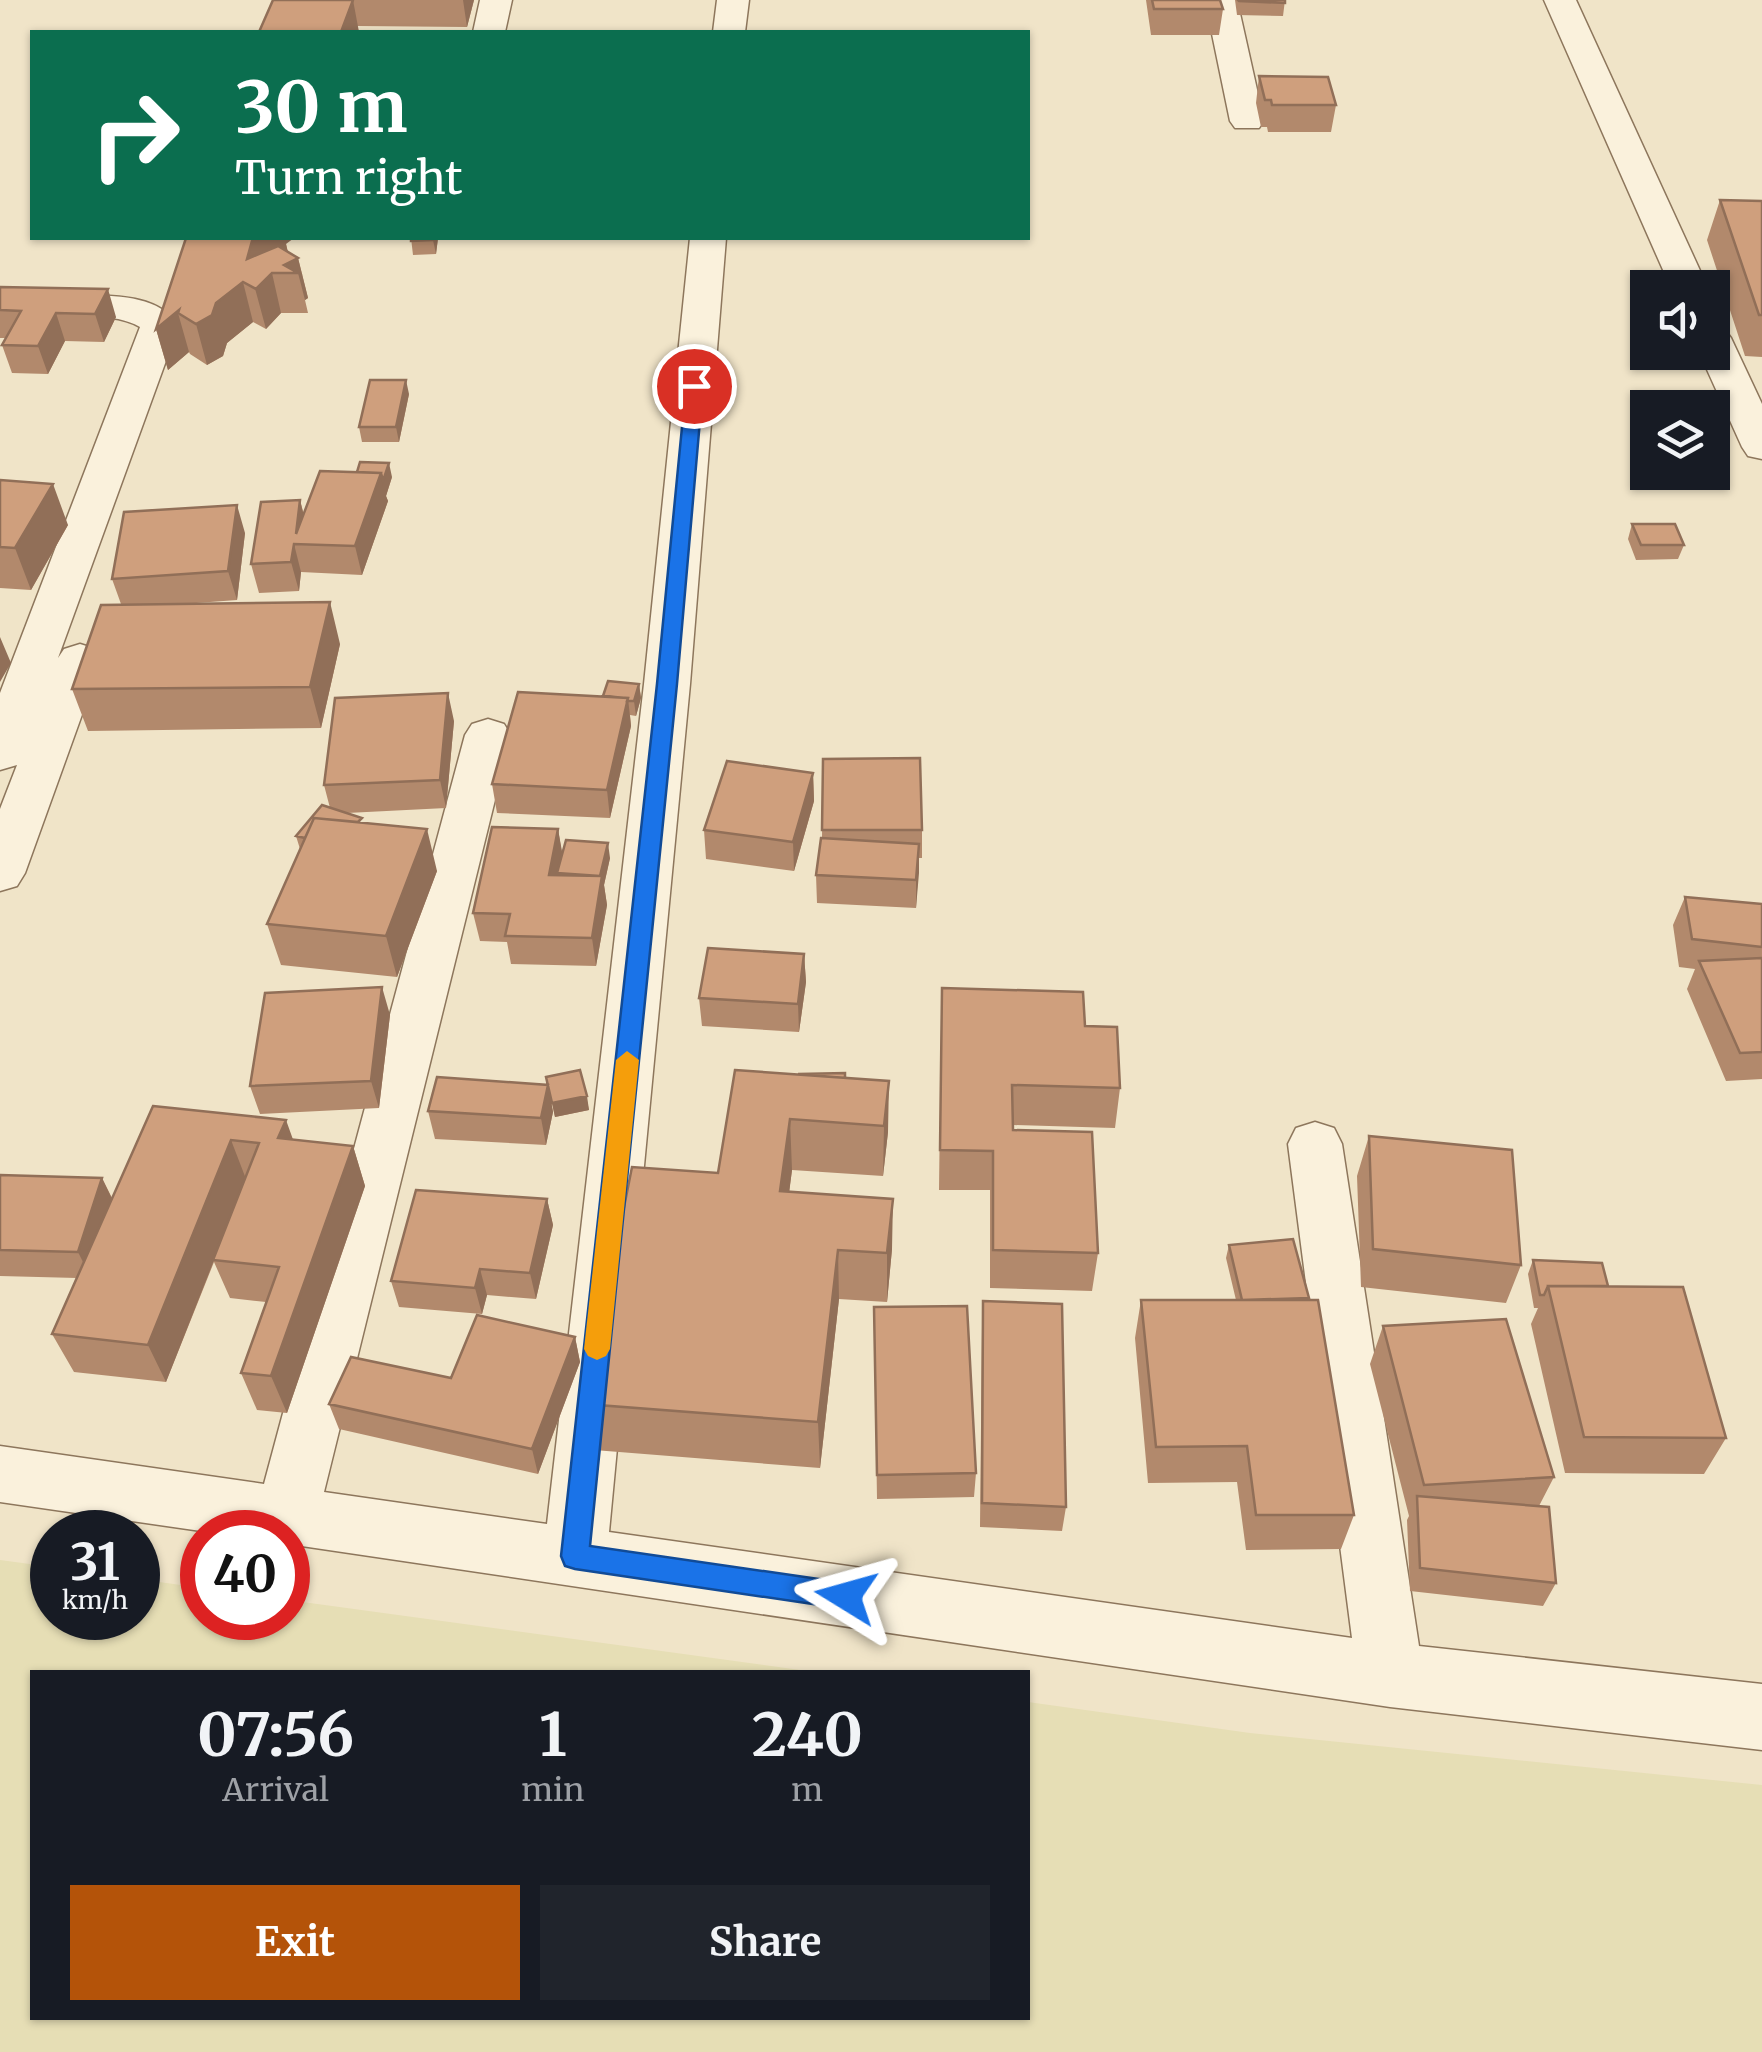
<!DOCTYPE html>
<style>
:root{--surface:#171b24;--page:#20242c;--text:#f1f3f6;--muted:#9ea1a6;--accent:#b45309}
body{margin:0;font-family:Merriweather,serif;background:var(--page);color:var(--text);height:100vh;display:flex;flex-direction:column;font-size:38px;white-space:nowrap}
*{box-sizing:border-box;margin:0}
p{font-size:32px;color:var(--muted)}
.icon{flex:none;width:55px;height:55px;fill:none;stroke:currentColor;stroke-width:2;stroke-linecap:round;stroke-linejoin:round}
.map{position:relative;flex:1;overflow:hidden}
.details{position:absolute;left:30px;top:1670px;width:1000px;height:350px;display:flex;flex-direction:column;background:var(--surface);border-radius:0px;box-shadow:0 2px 8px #0004}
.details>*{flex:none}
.banner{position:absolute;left:30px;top:30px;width:1000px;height:210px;border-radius:0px;box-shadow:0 2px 8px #0004;background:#0b6e4f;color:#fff;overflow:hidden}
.fabs{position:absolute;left:1630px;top:270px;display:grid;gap:20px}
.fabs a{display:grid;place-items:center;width:100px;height:100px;border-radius:0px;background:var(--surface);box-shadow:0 2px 8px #0004;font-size:50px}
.speed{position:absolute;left:30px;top:1510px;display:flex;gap:20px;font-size:50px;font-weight:700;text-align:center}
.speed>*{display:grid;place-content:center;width:130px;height:130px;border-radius:50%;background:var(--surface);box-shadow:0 2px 8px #0004;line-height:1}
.speed small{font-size:25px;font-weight:400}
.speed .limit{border:15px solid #d22;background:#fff;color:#111}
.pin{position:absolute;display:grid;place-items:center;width:85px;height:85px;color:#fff;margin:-42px;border:5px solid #fff;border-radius:50%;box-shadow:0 2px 10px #0007}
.me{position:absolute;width:110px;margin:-55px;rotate:278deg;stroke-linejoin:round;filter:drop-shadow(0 0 8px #0008)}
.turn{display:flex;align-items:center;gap:35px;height:210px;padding:0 40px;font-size:45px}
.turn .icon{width:130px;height:130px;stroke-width:2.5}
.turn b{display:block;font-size:70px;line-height:85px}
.eta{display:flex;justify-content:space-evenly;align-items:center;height:170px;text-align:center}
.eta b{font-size:60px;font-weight:700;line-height:70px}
.cta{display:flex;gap:20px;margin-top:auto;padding:20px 40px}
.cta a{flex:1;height:115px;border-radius:0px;background:var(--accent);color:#fff;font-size:40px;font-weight:700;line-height:115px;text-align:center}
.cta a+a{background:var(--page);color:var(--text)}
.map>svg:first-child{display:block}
.farmland{fill:#e6deb5}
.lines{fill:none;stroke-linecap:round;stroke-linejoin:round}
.minor-casing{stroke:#8d765c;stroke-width:3}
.minor{fill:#faf1dc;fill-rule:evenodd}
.wall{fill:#b2896c}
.shaded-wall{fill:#916f58}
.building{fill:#cf9f7d;stroke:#916f58;stroke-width:2.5}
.route{fill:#1a73e8;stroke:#114b97;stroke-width:2.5}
.slow{fill:#f59e0b}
</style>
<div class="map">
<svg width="1762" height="2052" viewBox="0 0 1762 2052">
<rect width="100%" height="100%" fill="#f0e4c8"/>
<path class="farmland" d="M0,1560L52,1567V1618H138V1579L202,1588V1618H288V1600L815,1672H32V2018H1028V1702L1250,1733L1762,1785V2052H0Z"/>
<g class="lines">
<defs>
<path id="minor" d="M480,0H512L505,32H473Z
M717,0H749L745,32H713Z
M1205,0H1237L1264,121L1259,128H1235L1230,121Z
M1544,0H1576L1708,288H1671Z
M690,238H726L690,684L609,1532L1352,1638L1288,1144L1296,1128L1315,1122L1334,1128L1342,1144L1419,1646L1762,1684V1750L1390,1707L288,1544V1532H208L0,1502V1446L264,1484L465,735L472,724L488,719L504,724L511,735L324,1492L547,1524L644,684Z
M90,295C122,296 159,297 179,325L58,658L64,649L80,644L96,649L102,659L25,873L17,886L0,891V809L17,765L0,770V693L140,327C108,308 67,324 32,315L26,307L32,299Z
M1712,327L1725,330L1731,338L1762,404V459L1748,456L1742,447L1699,352H1712Z"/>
</defs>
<use href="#minor" class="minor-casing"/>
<use href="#minor" class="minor"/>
</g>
<path class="wall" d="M273,0H474L467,27L357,26L359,32H259Z
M1146,0H1220L1223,9L1219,35H1151Z
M1235,0H1285L1283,16L1237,15Z
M1259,76L1336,105L1331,132H1268L1267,127H1261L1256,103Z
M1720,200L1762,201V357L1745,356L1707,240Z
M411,238H438L436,254L413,255Z
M286,244L288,252L298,258L308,298L305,300L308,313H281L266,329L253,322L227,343L223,356L207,365L190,354L189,352L168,370L156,329Z
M0,287L116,317L104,342L65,341L48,374L12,373L2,345L6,338H0Z
M409,394L399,442H362L359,427Z
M392,477L386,496L388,501L362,575L301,572L299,591L259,593L251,564L300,500L304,515Z
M0,480L68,525L31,590L0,588Z
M1632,524L1684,545L1678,559L1636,560L1628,539Z
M245,533L237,600L183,604L340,644L321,728L88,731L72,689L121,604L112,579Z
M639,684L641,698L636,716L630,715L631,726L610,818L497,813L492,784L603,696Z
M454,721L446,808L347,813L437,871L397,977L281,965L267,924L300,849L296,836L330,808L324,785Z
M823,759L922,830V858H919L916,908L817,903L816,875L822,838Z
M813,773L814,801L794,871L706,859L704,830Z
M558,829L562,854L610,858L604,885L607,905L596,966L511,964L507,942L480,941L473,913Z
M1685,897L1762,904V1079L1726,1081L1687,989L1695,969L1679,967L1673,925Z
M804,954L806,982L799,1032L702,1026L699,998Z
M390,1015L379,1108L260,1114L250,1086Z
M1085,1026L1120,1088L1115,1128L1013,1125V1130L1098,1253L1092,1291L990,1288V1190H939L941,1028Z
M580,1070L589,1110L555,1117L550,1094L553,1112L546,1145L435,1139L428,1111L437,1077L548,1085L546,1077Z
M845,1078L888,1132L883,1176L792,1170L789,1192L892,1249L887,1302L839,1299L820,1468L594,1450L585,1404L718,1173Z
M153,1106L293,1140L353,1146L365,1186L287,1413L257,1410L241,1373L266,1302L230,1298L214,1262L166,1382L74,1372L52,1334L77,1278L0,1276V1175L102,1178L112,1198Z
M1369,1136L1521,1265L1506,1303L1361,1287L1357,1176Z
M547,1199L553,1225L536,1299L487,1295L482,1314L399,1307L391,1281Z
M1229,1245L1309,1298L1354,1515L1341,1549L1246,1550L1237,1482L1148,1483L1135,1338L1141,1300H1236L1226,1258Z
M1533,1260L1608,1286L1726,1438L1704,1474L1565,1473L1531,1324L1538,1308H1534L1528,1274Z
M983,1301L1066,1507L1062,1531L980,1527L982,1327Z
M874,1307L976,1473L974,1497L877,1499Z
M1383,1326L1554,1477L1539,1506L1556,1583L1543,1606L1410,1591L1407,1520L1409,1516L1370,1364Z
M575,1337L580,1362L538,1474L339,1429L329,1404L451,1378Z"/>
<path class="shaded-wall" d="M353,0L359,32H341Z
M463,0H474L467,27Z
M256,238H294L286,244L290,262L298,258L308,298L305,300L298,273H272L281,313L266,329L247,259L252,241Z
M434,238H438L436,254L433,240Z
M243,282L253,322L227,343L223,356L207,365L196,324L216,303Z
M108,289L116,317L104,342L95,314Z
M179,310L178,313L189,352L168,370L156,329Z
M56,313L65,341L48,374L38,346Z
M406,380L409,394L399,442L396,427Z
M389,463L392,477L386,496L388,501L362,575L355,546L381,473Z
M53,484L68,525L31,590L15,548Z
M300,500L307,529L296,534Z
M237,505L245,533L237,600L228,571Z
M294,544L301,572L299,591L291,562Z
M330,602L340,644L321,728L310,687Z
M0,637L11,663L0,682Z
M639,684L641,698L636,716L634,701Z
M448,693L454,721L446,808L440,780Z
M628,698L631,726L610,818L607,790Z
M813,773L814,801L794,871L793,842Z
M427,829L437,871L397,977L386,936Z
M558,829L563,857L557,873L558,881L549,875Z
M608,843L610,858L604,885L607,905L596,966L592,938L600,876Z
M919,844V873L916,908V880Z
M804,954L806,982L799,1032L798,1004Z
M382,987L390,1015L379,1108L371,1081Z
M889,1081L888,1132L883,1176L884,1126Z
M548,1085L553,1112L546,1145L541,1118Z
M587,1096L589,1110L555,1117L552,1103Z
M790,1119L792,1170L783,1241L780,1191Z
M286,1120L300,1159L278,1138Z
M231,1140L246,1179L166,1382L148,1345Z
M353,1146L365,1186L287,1413L271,1376Z
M102,1178L115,1205L91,1278L78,1252Z
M547,1199L553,1225L536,1299L530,1273Z
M893,1199L892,1249L887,1302V1253Z
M838,1250L839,1299L820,1468L818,1422Z
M480,1269L487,1295L482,1314L475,1288Z
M575,1337L580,1362L538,1474L532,1449Z"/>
<path class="building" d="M273,0H353L341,32H259Z
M1152,0H1220L1223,9H1154Z
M1238,0H1285V3L1239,1Z
M1259,76L1328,77L1336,105H1272L1271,100H1265Z
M1720,200L1762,201V315H1759Z
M186,238H260L252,241L247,259L278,246L298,258L284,265L298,273H272L256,289L243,282L216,303L212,315L196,324L178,313L179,310L156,329Z
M411,238H434L433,240L411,241Z
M0,287L108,289L95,314L56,313L38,346L2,345L21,311L0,310Z
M370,380H406L396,427H359Z
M360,462L389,463L383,481L381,473L357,472Z
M320,471L381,473L355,546L294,544L291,562L251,564L261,502L300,500L296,534Z
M0,480L53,484L15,548L0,547Z
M237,505L228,571L112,579L124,512Z
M1632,524H1675L1684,545H1641Z
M330,602L310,687L72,689L101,605Z
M608,681L639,684L634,701H627L628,698L603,696Z
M518,692L628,698L607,790L492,784Z
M448,693L440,780L324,785L335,698Z
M920,758L922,830H822L823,759Z
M727,761L813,773L793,842L704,830Z
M322,805L362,818L358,822L314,818L305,838L296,836Z
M314,818L427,829L386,936L267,924Z
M492,827L558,829L549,875L602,876L592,938L505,936L510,914L473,913Z
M821,838L919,844L916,880L816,875Z
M566,840L608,843L600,876L557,873Z
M1685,897L1762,904V947L1692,939Z
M708,948L804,954L798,1004L699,998Z
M1762,958V1052L1740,1053L1699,961Z
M382,987L371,1081L250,1086L265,993Z
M942,988L1083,992L1085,1026L1117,1027L1120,1088L1012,1085L1013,1130L1092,1132L1098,1253L993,1250V1151L940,1150Z
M580,1070L587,1096L552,1103L546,1077Z
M735,1070L889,1081L884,1126L790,1119L780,1191L893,1199L887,1253L838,1250L818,1422L585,1404L632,1167L718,1173Z
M845,1073V1078L798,1074Z
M437,1077L548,1085L541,1118L428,1111Z
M153,1106L286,1120L278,1138L353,1146L271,1376L241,1373L279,1267L213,1260L259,1143L231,1140L148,1345L52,1334Z
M1369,1136L1512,1150L1521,1265L1373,1249Z
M0,1175L102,1178L78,1252L0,1250Z
M416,1190L547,1199L530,1273L480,1269L475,1288L391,1281Z
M1293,1239L1309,1298L1242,1300L1229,1245Z
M1533,1260L1602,1263L1608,1286H1548L1544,1295H1540Z
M1548,1286L1683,1287L1726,1438L1584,1437Z
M1141,1300H1318L1354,1515H1256L1247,1446L1156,1447Z
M983,1301L1062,1304L1066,1507L982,1503Z
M967,1306L976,1473L877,1475L874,1307Z
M477,1315L575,1337L532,1449L329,1404L351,1357L451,1378Z
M1506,1319L1554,1477L1424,1485L1383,1326Z
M1417,1496L1549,1507L1556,1583L1420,1568Z"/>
<path class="route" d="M694,381L703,386L677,684L590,1546L846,1583L856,1587L860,1596L856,1605L846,1609L575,1569L565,1566L561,1556L657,684L686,386Z"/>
<path class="slow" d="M627,1051L639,1060L610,1349L606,1356L597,1360L588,1356L584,1349L616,1060Z"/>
</svg>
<div class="fabs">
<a><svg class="icon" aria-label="sound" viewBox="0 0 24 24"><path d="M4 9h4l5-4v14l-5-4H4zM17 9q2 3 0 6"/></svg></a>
<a><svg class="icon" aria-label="layers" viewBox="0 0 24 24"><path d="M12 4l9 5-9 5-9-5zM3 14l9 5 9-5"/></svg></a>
</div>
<div class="speed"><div>31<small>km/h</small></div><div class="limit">40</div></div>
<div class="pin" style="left:694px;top:386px;background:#d93025"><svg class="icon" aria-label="arrive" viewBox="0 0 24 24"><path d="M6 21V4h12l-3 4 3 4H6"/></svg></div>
<svg class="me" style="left:846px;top:1596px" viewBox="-20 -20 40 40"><path d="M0-17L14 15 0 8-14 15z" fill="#1a73e8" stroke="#fff" stroke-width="4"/></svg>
<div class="banner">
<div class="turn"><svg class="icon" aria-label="right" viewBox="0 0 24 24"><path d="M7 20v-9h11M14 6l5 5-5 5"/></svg><div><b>30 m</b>Turn right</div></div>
</div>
<section class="details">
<div class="eta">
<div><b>07:56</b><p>Arrival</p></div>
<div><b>1</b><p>min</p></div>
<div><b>240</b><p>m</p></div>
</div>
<div class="cta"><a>Exit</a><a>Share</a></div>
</section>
</div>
